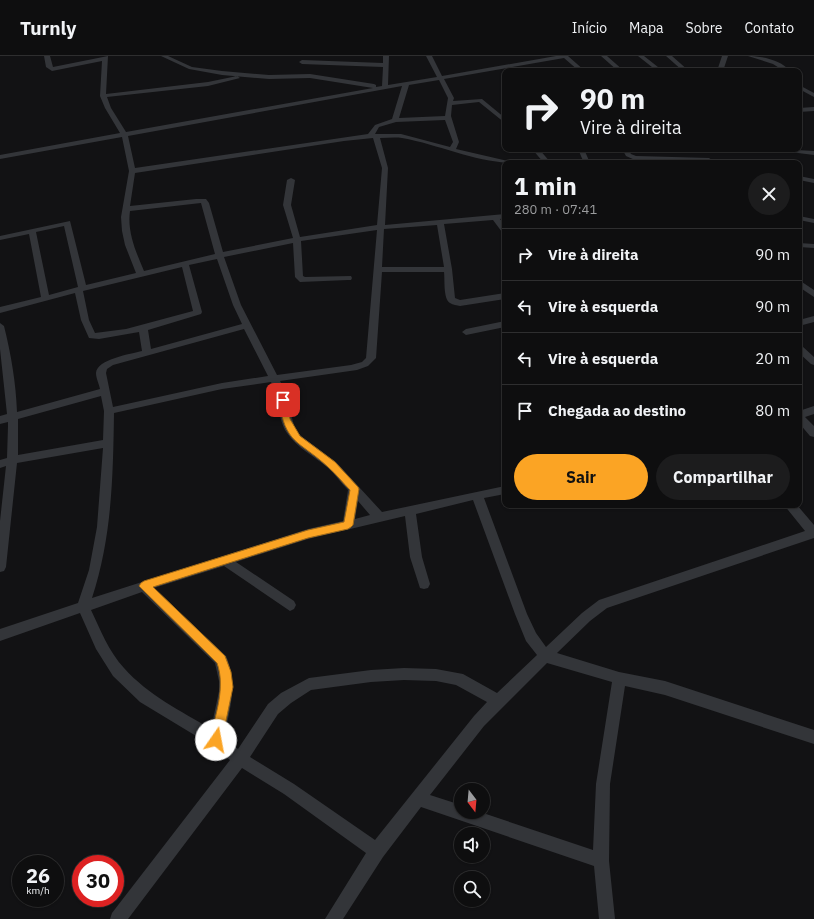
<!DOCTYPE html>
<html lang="pt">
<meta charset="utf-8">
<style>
:root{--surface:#0e0e0f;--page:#1c1c1d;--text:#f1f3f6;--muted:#9b9c9e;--line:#2e2e2f;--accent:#fba424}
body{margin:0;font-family:"IBM Plex Sans",sans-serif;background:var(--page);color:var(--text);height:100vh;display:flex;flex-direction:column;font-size:15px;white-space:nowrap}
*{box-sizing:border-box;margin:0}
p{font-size:13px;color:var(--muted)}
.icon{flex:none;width:22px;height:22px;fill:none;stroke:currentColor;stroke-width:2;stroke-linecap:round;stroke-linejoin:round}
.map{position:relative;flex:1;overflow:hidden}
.details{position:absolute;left:502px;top:104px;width:300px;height:348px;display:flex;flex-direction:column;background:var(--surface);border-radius:8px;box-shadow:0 1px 3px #0004,0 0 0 1px var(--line)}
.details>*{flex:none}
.top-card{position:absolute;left:502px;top:12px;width:300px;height:84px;border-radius:8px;box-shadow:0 1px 3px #0004,0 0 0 1px var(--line);background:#0e0e0f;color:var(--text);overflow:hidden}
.needle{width:26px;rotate:164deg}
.fabs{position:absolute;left:454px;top:727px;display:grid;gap:8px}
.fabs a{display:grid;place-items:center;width:36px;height:36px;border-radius:50%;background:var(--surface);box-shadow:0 1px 3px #0004,0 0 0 1px var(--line);font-size:20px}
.speed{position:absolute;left:12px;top:799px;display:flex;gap:8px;font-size:20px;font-weight:700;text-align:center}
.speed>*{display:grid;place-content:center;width:52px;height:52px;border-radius:50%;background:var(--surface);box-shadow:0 1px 3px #0004,0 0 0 1px var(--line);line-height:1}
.speed small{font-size:10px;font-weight:400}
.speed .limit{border:6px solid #d22;background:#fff;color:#111}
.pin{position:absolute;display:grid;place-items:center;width:34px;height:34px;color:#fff;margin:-17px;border-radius:8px;box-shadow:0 2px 6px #0006}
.me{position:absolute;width:44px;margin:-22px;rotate:12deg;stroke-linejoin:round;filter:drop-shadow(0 0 3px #0008)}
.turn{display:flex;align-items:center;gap:14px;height:84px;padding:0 12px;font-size:18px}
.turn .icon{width:52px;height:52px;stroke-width:2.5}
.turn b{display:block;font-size:28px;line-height:34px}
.round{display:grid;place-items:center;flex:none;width:42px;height:42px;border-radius:21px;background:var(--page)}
.headline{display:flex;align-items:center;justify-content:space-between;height:68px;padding:0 12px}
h1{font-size:24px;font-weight:800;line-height:30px}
.primary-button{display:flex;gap:8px;margin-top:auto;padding:8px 12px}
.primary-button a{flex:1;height:46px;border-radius:24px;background:var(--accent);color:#111;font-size:16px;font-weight:800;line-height:46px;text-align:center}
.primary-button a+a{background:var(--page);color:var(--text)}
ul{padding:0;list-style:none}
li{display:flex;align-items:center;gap:12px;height:52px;padding:0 12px;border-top:1px solid var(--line)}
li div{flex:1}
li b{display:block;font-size:15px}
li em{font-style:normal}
header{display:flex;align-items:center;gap:24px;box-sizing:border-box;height:56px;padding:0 20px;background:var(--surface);border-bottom:1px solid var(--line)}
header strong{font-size:19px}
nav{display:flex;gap:22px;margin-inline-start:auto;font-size:14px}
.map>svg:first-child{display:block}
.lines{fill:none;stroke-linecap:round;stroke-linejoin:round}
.minor{fill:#333539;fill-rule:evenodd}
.route{fill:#fba424;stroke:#a36b17}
</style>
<header>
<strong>Turnly</strong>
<nav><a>Início</a><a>Mapa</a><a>Sobre</a><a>Contato</a></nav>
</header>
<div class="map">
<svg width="814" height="863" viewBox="0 0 814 863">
<rect width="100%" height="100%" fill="#121214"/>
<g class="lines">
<path class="minor" d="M44,0H50L53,11L108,0L106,38L208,26L237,20L240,22L208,30L107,41L111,52L126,76L373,32L310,22L269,23L222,19L189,13L161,0H168L192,11L222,15L269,19L310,18L374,28L376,29V31L382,30L383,11L302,8L299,6L302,4L383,7V0H389L388,29L437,21L426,0H432L442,20L556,0H568L585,15H579L564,2L444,23L454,42L453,45L482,43L505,62V67L479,46L452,49L451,60L459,86L456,93L516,107C476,107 441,89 402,82C395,81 387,82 380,82L388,112L385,169L505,158V162L500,163L505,169V176H502L493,164L444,168L452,213L455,242L460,244L505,237V243L460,250C457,249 453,249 450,247C443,243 445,223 444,216H382L376,302L368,310L357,314L280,325L284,332L295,373L301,380L336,406L382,456L505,430V438L484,442L527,558L536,577L546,591L582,557L599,544L805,475L784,449H797L814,469V482L607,552L590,565L557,597L619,616L665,625L814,674V688L665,639L625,630L610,728L609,805L615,863H599L594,810L421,751L383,801L343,863H325L366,797L284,738L242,712L128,863H110L112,857L230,704L211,689L140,646L113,620L96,593L80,557L0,585V573L78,547L89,514L97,471L103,392L17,407L6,511L4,515L0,516V465L6,410L0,412V404L7,402L8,370V366L0,368V360L7,358L0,293V267L4,270C11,298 16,327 17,356L100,333C99,328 96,322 96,317C97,303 131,298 142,295L139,276L99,283L89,282L81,264L75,237L0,257V251L41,241L29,178L0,184V180L70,165L86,229L136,217L125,189L122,175L121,161L129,115L122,81L0,103V99L120,77L105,52L100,40L102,5L52,15L46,11ZM439,24L448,42L445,60L399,62L409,29ZM402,30L392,63L375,69L368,78L135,112L128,80ZM445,64L453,86L450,91L401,78H375L379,71L396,66ZM373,82L382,112L377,169L300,181L291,149L295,124L291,122L287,124L283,149L293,182L223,196L209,147L206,143H196L130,150L135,117L344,85ZM201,147L215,198L144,215C136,196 127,176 130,155ZM437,169L444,211H382L384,173ZM64,170L78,231L49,239L36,176ZM377,174L366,302L362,306L351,309L277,319L241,249L224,201L293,187L295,221L300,226L348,224H351L352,222L351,220L305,221L303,220L301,185ZM217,203L233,249L242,268L151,293L148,274L201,258L202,256L189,209ZM182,211L193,255L126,273L95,277L89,264L83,235ZM244,273L268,320L222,327L113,351L106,317L107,313L113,309ZM271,326C280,342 277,362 287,377C297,392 314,400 327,411C335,418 341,427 348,434L343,465L308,473L92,542C112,481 113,421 114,357L222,333ZM101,340L104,355L103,384L18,399V363ZM473,444L515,558L526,585L537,599L497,637L463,618L436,613L404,612L371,614L309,622L281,637L268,648L238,693L224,681C230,653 238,627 226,600L154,532L224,510L290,555L294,553L296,549L294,545L236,506L308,483L405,460L410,501L420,532L424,533L428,532L430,528L422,501L416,458ZM358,445L370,459L355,463ZM142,536L215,607L219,625V635L211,673C181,655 148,639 124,612C109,596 100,573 91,554ZM547,607L612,626L596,728L593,794L480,756H461V749L430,739L484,670ZM404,624L436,625L456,629L487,646L474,660L375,784L294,728L250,701L278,658L291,647L311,634L371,626Z
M601,0H607L624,15H618Z
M638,0H644L663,15H657Z
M666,0H672L689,15H683Z
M722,0H728L723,15H717Z
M748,0C762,0 781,4 790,15H784L773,8Z
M799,29L814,37V41L799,33Z
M814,51V55L799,56V52Z
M532,93H539L551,107H544Z
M578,93H584L590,107H584Z
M622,93H628L631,98L636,100L709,102L712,104L709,106L635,104L626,100Z
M779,93L814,95V99L782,95Z
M799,120L814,123V127L799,124Z
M799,160L814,163V167L799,164Z
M799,187L814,188V192L799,191Z
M799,224L814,234V241L799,231Z
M814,260V266L799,270V264Z
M505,265V271L466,279L462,276L466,273Z
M799,289L802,290L814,301V309L811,308L799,297Z
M814,350V358L805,361L814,370V381L810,380L799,367V355Z"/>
</g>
<path class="route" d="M280,341H283L287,344L290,363L300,380L335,406L358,431L359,433L353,469L351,471L348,473L308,482L153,531L225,600L231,616L233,631L222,684L220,689L216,690L211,689L210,684C215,659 226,632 217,607L139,530L141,527L144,525L308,474L344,466L350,434C343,427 336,418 328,411C299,384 285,389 279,344Z"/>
</svg>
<div class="fabs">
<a><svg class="needle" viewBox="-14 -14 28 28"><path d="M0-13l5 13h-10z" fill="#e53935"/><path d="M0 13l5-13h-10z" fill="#9b9c9e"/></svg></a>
<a><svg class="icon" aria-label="sound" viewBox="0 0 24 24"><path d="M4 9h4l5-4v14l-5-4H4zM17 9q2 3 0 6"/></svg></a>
<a><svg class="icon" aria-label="search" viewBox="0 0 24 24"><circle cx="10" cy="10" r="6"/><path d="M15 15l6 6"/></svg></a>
</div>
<div class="speed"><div>26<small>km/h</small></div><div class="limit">30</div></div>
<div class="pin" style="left:283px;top:344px;background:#d93025"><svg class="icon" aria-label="arrive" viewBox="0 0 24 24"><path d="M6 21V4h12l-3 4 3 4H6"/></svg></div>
<svg class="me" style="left:216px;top:684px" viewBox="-20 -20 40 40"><circle r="19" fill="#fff"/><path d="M0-13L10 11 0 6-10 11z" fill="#fba424"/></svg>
<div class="top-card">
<div class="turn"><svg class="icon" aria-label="right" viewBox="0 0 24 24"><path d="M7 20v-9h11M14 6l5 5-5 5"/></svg><div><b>90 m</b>Vire à direita</div></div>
</div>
<section class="details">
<div class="headline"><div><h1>1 min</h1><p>280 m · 07:41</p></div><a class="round"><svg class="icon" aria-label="close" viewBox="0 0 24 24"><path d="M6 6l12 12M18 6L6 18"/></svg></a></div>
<ul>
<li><svg class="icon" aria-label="right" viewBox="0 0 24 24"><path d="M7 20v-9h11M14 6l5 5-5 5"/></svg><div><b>Vire à direita</b></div><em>90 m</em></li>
<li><svg class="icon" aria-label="left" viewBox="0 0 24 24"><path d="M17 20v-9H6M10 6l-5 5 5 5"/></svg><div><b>Vire à esquerda</b></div><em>90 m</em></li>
<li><svg class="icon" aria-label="left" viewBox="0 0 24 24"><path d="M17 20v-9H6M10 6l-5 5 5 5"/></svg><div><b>Vire à esquerda</b></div><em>20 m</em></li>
<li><svg class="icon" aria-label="arrive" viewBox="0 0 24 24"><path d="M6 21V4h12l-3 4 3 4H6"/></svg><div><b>Chegada ao destino</b></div><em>80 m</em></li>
</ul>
<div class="primary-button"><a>Sair</a><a>Compartilhar</a></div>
</section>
</div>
